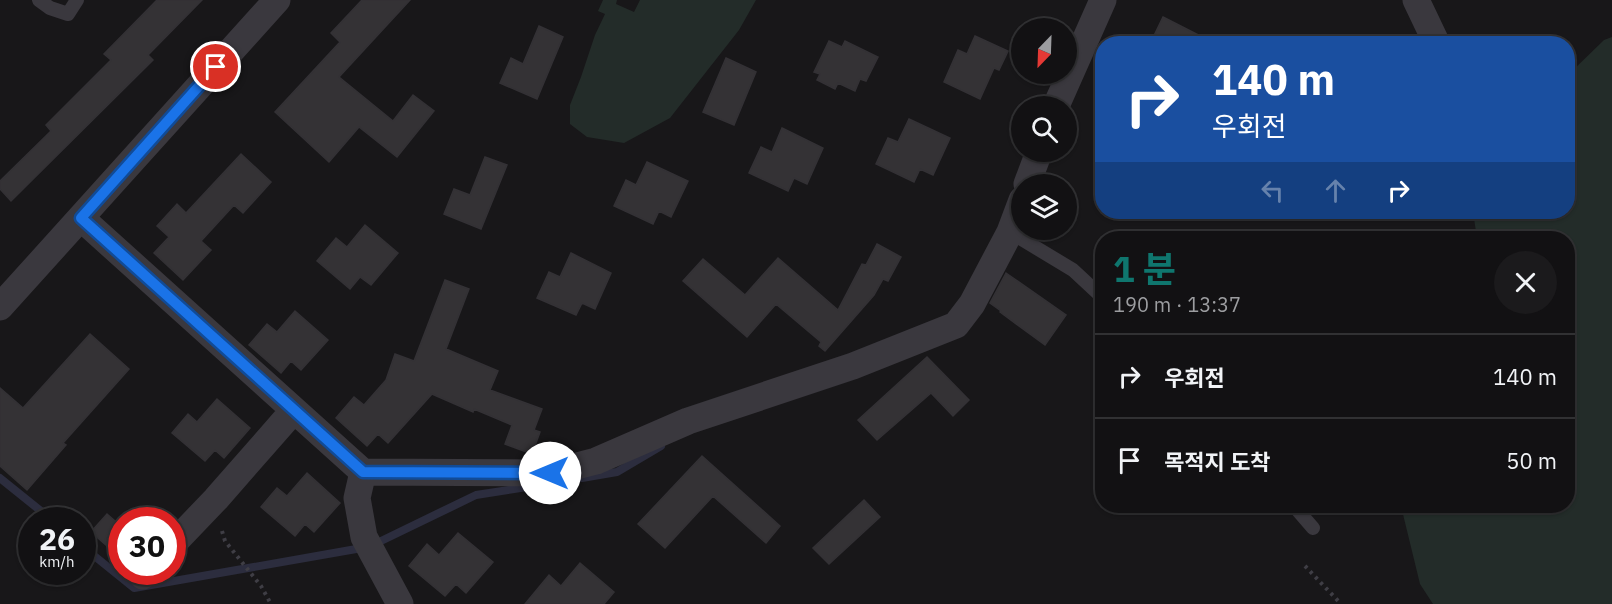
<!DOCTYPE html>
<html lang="ko">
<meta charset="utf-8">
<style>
:root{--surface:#121113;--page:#1b1a1c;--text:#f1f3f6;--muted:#9c9da0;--line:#313133;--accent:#0f766e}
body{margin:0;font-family:"IBM Plex Sans","Noto Sans KR",sans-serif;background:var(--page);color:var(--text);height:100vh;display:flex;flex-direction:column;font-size:22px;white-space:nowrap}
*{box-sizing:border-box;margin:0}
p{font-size:20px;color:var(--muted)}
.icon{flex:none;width:33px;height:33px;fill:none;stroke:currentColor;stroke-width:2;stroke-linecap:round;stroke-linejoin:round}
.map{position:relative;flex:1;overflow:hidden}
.details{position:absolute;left:1095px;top:231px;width:480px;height:282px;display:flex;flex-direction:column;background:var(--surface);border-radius:24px;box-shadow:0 2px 4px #0004,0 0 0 2px var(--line)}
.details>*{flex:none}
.top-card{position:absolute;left:1095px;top:36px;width:480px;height:183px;border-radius:24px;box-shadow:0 2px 4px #0004,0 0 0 2px var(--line);background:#1a4fa0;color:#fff;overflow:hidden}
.needle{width:39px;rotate:203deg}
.fabs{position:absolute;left:1011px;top:18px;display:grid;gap:12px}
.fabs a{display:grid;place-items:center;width:66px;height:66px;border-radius:50%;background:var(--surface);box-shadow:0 2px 4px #0004,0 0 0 2px var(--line);font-size:30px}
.speed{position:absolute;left:18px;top:507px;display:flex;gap:12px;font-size:30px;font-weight:700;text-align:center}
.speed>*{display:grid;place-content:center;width:78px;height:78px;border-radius:50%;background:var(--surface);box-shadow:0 2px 4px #0004,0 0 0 2px var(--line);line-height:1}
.speed small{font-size:15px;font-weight:400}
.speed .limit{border:9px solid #d22;background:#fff;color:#111}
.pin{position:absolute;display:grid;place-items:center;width:51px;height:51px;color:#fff;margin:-26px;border:3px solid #fff;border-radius:50%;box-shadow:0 2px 6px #0007}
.me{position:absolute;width:66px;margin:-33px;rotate:270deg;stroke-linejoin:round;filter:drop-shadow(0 0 4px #0008)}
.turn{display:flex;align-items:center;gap:21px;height:126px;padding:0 18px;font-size:27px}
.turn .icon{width:78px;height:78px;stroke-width:2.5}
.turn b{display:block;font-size:42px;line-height:51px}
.lanes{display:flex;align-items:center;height:57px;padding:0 18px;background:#0003;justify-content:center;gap:30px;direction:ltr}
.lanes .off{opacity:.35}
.round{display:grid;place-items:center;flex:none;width:63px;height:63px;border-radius:32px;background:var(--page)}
.headline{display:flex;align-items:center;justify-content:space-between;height:102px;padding:0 18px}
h1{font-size:36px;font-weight:700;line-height:45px;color:var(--accent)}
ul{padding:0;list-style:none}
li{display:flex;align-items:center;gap:18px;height:84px;padding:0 18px;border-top:2px solid var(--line)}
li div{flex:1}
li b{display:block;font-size:22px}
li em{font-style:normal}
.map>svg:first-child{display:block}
.green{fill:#232c29}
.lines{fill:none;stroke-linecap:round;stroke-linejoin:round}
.stream{stroke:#2c2d3e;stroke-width:8}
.building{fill:#343235;stroke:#333135;stroke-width:1.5}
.path{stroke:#3f3e45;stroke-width:4;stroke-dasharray:3 4.5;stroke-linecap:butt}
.lane{stroke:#3a383e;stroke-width:14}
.street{stroke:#3a383e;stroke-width:27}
.route-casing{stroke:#114b97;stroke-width:15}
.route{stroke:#1a73e8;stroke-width:10}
</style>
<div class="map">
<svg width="1612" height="604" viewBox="0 0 1612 604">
<rect width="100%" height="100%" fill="#181719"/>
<path class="green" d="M603,0H617L616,4L634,12L640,0H756L739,30L670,118L624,143L587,137L570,124V105L581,77L595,35L605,14L598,11Z
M1612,37V604H1433L1420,584L1401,506H1568V238H1477L1473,212H1568V75L1604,40Z"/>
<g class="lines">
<path class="stream" d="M0,478L52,520
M582,478L617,472L661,446
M381,541L476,495L540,485
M82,546L134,588L362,548"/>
</g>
<path class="building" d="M157,0H202L148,55L153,60L11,201L0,189V181L51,131L46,125L111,60L104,54Z
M362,0H410L339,77L393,121L413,95L434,111L397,157L359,127L329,162L275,112L340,42L331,33Z
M1163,17L1216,44H1150Z
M539,26L563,37L537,99L500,83L511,58L523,64Z
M975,36L1008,51L999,70L994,68L980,99L944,82L958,50L967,54Z
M829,41L842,47L845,41L878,57L866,81L860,79L855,91L838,83L835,89L817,80L820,74L814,72Z
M726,58L756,72L734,125L703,112Z
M909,119L950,138L933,175L920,169L914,182L876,164L888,138L898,142Z
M782,128L823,148L807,184L794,178L788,191L749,173L761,147L772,152Z
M241,154L271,182L243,213L234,205L201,241L211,250L183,280L154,253L169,237L157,226L177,204L186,213Z
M485,157L507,165L481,229L444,214L454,189L470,195Z
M647,162L688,181L671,217L659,211L653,224L614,206L626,180L636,185Z
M365,225L398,253L371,285L360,277L350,289L317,261L336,238L347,247Z
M877,244L901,257L888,281L883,279L874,295L825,351L819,346L821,342L776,304L747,337L683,281L703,259L745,295L778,258L838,310L862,264L866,265Z
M571,253L611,273L595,309L582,303L576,315L537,298L549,272L560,277Z
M1006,273L1066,315L1045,345L1000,312L1001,311L990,303Z
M445,280L469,289L446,349L498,371L490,390L542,409L534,430L540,432L532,454L505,444L512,425L474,409L473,412L432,394L388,443L378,434L367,446L336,418L354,397L364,405L386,380L395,354L414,361Z
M295,311L328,340L301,370L291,361L281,373L249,345L267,324L277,332Z
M90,334L129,369L63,443L66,445L27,490L0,466V388L23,408Z
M927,357L969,400L953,416L931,393L877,440L858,420Z
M217,399L250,428L224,458L215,450L205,461L172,433L188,414L197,422Z
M702,456L780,526L766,543L713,496L665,548L638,524Z
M307,473L340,503L314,532L305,524L295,536L261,507L277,488L287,496Z
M864,500L880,517L829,564L813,548Z
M107,514L122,527V559L91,532Z
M458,533L493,562L466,593L456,584L445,596L409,566L427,544L439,555Z
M580,563L614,592L604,604H525L549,575L561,586Z"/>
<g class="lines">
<path class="path" d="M222,531L225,541L261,586L271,604
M1305,566L1341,604"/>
<path class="lane" d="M39,0L50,8L68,14L77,0
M1010,232L1073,270L1102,297
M1294,506L1313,528"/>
<path class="street" d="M1416,0L1437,44
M1056,106L1103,0
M1027,184L1039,152
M81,218L363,472
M0,307L277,0
M172,545L216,499L294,410
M143,576L148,572
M400,604L364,537L357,498L363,472L550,473L596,461L688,421L853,366L956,325L972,304L1010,232L1022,200"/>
</g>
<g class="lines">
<defs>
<path id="route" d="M216,67L81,218L363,472L550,473"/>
</defs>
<use href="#route" class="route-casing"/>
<use href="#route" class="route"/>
</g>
</svg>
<div class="fabs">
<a><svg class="needle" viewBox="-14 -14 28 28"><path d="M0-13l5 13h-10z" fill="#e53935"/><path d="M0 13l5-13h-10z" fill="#9c9da0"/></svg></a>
<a><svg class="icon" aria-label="search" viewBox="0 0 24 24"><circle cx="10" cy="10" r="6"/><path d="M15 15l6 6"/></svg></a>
<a><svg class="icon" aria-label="layers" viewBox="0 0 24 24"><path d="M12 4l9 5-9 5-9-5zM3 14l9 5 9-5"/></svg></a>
</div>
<div class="speed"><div>26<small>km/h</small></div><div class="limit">30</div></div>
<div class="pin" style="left:216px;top:67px;background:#d93025"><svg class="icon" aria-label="arrive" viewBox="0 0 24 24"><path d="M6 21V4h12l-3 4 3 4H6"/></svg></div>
<svg class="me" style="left:550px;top:473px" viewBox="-20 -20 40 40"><circle r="19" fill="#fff"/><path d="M0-13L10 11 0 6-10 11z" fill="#1a73e8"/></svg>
<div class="top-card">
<div class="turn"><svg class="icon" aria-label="right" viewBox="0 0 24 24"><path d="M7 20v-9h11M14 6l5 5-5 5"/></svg><div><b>140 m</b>우회전</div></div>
<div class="lanes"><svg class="icon off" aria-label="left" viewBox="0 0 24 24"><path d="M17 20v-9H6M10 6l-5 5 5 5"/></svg><svg class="icon off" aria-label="ahead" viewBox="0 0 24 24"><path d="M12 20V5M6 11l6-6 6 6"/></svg><svg class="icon" aria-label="right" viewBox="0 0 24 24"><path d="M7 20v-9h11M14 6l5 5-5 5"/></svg></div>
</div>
<section class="details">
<div class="headline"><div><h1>1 분</h1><p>190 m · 13:37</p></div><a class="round"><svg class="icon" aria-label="close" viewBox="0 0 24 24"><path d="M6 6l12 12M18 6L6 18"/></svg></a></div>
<ul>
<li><svg class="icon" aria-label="right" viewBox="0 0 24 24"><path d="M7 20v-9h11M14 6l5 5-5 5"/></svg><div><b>우회전</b></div><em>140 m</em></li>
<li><svg class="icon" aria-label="arrive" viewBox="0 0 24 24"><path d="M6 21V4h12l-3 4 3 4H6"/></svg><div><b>목적지 도착</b></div><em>50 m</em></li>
</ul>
</section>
</div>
